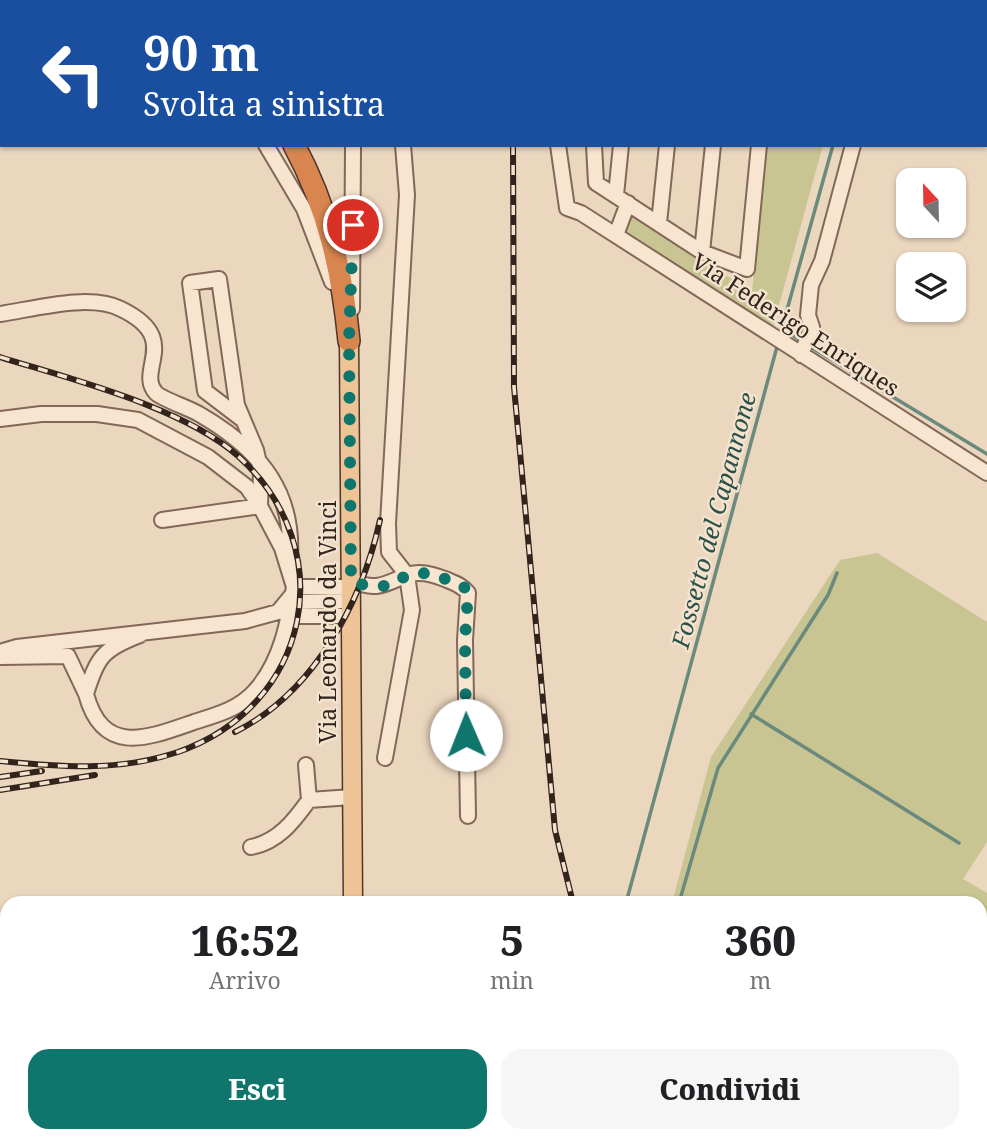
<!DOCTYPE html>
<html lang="it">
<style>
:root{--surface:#fff;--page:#f6f6f6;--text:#202124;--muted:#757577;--accent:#0f766e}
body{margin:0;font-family:"Noto Serif",serif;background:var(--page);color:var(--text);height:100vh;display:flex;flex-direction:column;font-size:26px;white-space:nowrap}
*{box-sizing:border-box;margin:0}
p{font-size:23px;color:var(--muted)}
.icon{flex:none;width:38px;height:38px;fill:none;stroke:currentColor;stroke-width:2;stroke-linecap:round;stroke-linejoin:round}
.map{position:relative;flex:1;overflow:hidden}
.sheet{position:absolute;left:0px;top:896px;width:987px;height:247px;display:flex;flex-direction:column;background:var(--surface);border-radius:21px 21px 0 0;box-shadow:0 2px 5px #0004}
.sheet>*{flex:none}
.hud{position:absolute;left:0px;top:0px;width:987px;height:147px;box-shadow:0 2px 5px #0004;background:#1a4fa0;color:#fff;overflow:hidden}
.needle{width:46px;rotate:338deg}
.tools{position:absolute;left:896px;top:168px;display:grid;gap:14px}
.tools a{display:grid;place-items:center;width:70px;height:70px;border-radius:14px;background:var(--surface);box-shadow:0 2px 5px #0004;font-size:35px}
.pin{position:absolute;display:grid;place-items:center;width:60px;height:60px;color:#fff;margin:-30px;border:4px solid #fff;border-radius:50%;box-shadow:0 2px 7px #0007}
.me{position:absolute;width:77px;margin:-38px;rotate:359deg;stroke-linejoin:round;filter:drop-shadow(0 0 5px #0008)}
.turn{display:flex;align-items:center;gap:24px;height:147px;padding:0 28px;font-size:32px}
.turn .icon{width:91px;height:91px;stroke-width:2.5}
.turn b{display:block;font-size:49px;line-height:60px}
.eta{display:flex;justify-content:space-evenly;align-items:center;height:119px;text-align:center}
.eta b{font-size:42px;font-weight:800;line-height:49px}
.button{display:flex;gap:14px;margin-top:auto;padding:14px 28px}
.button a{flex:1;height:80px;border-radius:21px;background:var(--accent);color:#fff;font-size:28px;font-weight:800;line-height:80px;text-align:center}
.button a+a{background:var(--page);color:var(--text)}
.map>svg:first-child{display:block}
.green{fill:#c8c593}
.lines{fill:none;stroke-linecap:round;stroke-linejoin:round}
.stream{stroke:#698a7c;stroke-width:3.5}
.minor-casing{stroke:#836758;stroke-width:18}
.major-casing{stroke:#50372c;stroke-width:21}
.highway-casing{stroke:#50372c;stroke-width:24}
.path{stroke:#836758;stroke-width:2;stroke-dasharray:5 3.5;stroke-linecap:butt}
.minor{stroke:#f7e5d0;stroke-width:14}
.major{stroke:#eec496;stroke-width:18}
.highway{stroke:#d98550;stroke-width:21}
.rail-casing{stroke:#32231c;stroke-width:6}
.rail{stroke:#f3e2cd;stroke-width:3.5;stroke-dasharray:10;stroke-linecap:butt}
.route{stroke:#0f766e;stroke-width:12;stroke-dasharray:0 21.6}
.labels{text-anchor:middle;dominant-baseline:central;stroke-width:5;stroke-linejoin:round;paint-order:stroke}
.street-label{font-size:23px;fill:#32231c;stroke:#f3e2cd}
.water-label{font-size:24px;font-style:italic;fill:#2b5249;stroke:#f3e2cd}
</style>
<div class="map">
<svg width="987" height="1142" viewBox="0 0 987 1142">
<rect width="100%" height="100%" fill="#ebd6be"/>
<path class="green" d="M766,145H823L773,327L622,232L633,215L752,292Z
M877,553L987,622V842L963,879L987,893V954L980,965V903H672L711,757L840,560Z"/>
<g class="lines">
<path class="stream" d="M873,2V0
M783,329L803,342
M780,335L833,145
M809,346L987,454
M751,714L959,843
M626,903L778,343
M679,903L718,768L828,595L837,573
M623,1136L627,1142"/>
<defs>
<path id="minor" d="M73,0L78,2
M324,0L325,2
M382,0V2
M594,2V0
M635,2V0
M681,2V0
M727,2V0
M773,2V0
M891,2L892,0
M266,145L304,209L332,282
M558,145L567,208L581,213L987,473
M594,145L596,183L702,252L747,269L759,145
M616,195L621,145
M659,223L667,145
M616,235L628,203
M702,252L713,145
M352,309L353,145
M0,314C34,309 90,293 121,309C183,339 135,370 156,393C162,399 189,408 199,414C260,449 298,494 289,568
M801,355L812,327L808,315L811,285L822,261L853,145
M0,419L41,414H97L138,420L208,457L247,487L260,506L282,548L294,587H351
M162,520L260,506L261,471L256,450L237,405L219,279L190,283L205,391L243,420
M351,580C376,592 385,584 407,575C420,570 433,575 445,579C454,583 462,585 468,593L465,640L468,816
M289,599L292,602L351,601
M286,611L289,616H351
M140,635C103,649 97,657 86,694C103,757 148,738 194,722C217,715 239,709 255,691C281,662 288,623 294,587
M0,652L17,647L245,621L278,612L292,595
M0,657L68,656L86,694
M385,758L412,610L407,575L389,552L388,523L407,195L403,145
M309,800L352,797
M251,847C278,842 294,821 309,800L306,765"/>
<path id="major" d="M349,341L353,903
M355,1136V1142"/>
<path id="highway" d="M192,0L194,2
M260,2L262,0
M294,145C328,208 342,270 349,341"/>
</defs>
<use href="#minor" class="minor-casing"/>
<use href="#major" class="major-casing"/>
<use href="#highway" class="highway-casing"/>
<path class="path" d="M560,1136V1142"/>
<use href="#minor" class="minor"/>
<use href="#major" class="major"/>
<use href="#highway" class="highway"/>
<defs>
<path id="rail" d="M371,0V2
M522,0V2
M513,145L514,387L555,830L573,903
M0,357C70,379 183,407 238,456C343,550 310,706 178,752C118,772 61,767 0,761
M235,732C314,693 362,602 380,520
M0,777L42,771
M0,790L95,775
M673,1136L677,1142
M302,1142L308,1136"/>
</defs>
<use href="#rail" class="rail-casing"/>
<use href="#rail" class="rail"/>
</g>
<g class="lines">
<path class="route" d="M353,225L349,341L351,580C364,587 381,589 395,583C400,580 404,576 410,574C428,570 448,580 464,587L468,593L465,640L466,735"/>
</g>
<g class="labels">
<g class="street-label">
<text transform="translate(796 324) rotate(33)">Via Federigo Enriques</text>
<text transform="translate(327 622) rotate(-90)">Via Leonardo da Vinci</text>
</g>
<g class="water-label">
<text transform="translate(713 520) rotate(-75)">Fossetto del Capannone</text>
</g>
</g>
</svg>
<div class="tools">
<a><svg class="needle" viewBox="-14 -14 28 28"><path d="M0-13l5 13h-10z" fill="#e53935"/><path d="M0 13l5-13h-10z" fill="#757577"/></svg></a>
<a><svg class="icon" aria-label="layers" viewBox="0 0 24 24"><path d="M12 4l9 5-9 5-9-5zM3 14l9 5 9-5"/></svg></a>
</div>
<div class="pin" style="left:353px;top:225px;background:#d93025"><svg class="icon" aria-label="arrive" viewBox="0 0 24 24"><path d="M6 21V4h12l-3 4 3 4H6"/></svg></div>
<svg class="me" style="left:466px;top:735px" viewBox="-20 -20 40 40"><circle r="19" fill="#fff"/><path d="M0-13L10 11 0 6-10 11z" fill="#0f766e"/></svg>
<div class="hud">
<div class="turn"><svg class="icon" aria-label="left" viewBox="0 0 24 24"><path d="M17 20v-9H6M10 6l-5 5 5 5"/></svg><div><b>90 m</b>Svolta a sinistra</div></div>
</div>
<section class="sheet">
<div class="eta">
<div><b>16:52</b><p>Arrivo</p></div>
<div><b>5</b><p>min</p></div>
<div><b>360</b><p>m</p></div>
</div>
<div class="button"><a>Esci</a><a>Condividi</a></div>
</section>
</div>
